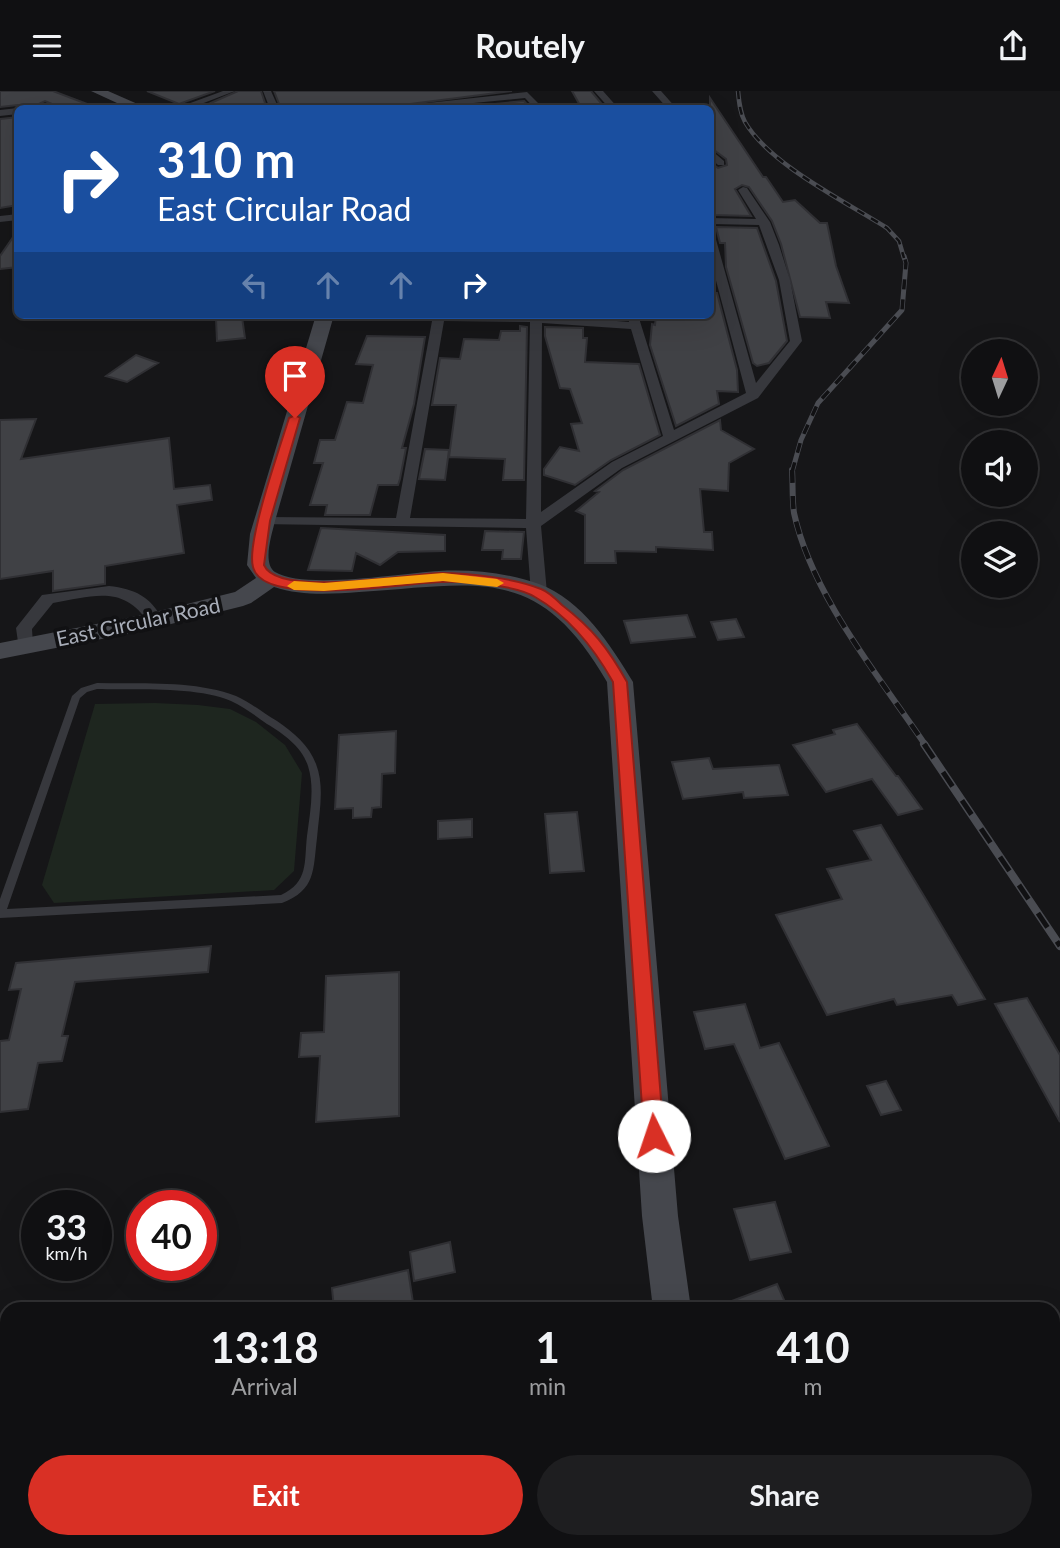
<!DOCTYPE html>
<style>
:root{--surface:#101012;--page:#1e1e20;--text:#f1f3f6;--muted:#9c9d9f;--line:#303032;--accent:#d93025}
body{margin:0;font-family:Lato,sans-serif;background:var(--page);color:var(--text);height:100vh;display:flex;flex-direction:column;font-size:26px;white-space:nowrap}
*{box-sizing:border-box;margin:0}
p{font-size:23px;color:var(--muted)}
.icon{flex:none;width:38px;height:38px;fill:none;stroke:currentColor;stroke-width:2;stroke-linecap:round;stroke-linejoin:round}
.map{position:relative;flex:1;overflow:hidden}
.side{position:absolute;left:0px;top:1211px;width:1060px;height:247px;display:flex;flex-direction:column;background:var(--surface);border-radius:21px 21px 0 0;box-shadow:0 7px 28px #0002,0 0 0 2px var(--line)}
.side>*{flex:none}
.top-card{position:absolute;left:14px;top:14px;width:700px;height:214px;border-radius:10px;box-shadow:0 7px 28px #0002,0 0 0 2px var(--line);background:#1a4fa0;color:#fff;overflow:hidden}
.needle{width:46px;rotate:4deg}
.controls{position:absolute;left:961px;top:248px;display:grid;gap:14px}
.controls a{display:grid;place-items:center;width:77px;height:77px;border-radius:50%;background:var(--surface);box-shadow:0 7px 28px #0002,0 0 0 2px var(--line);font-size:35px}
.speed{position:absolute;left:21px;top:1099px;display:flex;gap:14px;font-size:35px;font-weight:700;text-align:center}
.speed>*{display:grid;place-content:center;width:91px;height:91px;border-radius:50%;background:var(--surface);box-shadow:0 7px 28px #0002,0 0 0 2px var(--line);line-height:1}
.speed small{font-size:18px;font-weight:400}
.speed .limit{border:10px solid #d22;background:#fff;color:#111}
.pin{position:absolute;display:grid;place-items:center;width:60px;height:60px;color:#fff;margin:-72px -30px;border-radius:50% 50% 50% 0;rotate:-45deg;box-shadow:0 0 7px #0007}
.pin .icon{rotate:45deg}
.me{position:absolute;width:77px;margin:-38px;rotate:356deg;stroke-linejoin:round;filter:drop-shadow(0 0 5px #0008)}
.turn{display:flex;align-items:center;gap:24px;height:147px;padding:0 28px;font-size:32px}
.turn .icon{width:91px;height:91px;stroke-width:2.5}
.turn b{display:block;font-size:49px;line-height:60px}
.lanes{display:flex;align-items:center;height:66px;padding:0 28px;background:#0003;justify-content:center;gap:35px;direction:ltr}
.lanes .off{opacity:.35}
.eta{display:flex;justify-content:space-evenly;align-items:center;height:119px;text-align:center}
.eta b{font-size:42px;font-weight:700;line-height:49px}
.primary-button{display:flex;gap:14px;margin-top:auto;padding:14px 28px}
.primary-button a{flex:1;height:80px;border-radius:42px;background:var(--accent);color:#fff;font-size:28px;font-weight:700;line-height:80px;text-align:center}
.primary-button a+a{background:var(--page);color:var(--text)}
header{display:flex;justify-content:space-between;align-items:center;height:91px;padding:0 28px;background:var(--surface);font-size:32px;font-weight:700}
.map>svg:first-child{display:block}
.green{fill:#1e261f}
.building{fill:#404145;stroke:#303034;stroke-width:2}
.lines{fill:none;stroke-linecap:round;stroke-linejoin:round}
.lane{fill:#37383d;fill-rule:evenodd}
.street{fill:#37383d;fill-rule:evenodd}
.secondary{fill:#45474d;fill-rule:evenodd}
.rail-far3-casing{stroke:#4a4c52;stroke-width:4.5}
.rail-far2-casing{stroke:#4a4c52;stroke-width:5}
.rail-far1-casing{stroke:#4a4c52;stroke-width:6}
.rail-casing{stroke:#4a4c52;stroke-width:8}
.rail-far3{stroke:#111113;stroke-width:2.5;stroke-dasharray:8;stroke-linecap:butt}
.rail-far2{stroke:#111113;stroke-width:3.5;stroke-dasharray:10;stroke-linecap:butt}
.rail-far1{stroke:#111113;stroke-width:4.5;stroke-dasharray:13;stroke-linecap:butt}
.rail{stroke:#111113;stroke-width:5;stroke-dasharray:17;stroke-linecap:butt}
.route{fill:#d93025;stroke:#8d1f18;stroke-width:2}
.slow{fill:#f59e0b}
.labels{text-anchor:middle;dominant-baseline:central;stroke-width:7;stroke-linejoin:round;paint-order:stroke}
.street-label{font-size:21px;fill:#a8adb8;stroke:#111113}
</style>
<header><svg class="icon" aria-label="menu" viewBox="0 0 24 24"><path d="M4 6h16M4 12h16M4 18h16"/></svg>Routely<svg class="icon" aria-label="share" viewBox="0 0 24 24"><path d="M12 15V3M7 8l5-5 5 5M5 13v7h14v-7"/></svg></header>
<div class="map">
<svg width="1060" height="1457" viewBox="0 0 1060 1457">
<rect width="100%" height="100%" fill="#161618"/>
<path class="green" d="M155,612L198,614L230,618L256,631L285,654L302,682L294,780L274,799L54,812L42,794L95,613Z"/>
<path class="building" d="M0,0H53L95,16L52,18V13L45,10L28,18L18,14L0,16Z
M147,0H215L179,13Z
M238,0H261L267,18H197Z
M274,0H512L371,18H281Z
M572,0H591L606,18H582Z
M710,7L763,86H766L783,111L795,109L820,132H827L836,175L849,212L826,211L830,227L800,226L781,153L772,130L749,96L742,94L735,98L751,125L714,124L713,118H710V71L718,77L727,74L726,68L710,56Z
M524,10L531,18H444Z
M18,26V114L0,117V28Z
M716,136L757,137L776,190L787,250L769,272L757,275L753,272L726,176L725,152H720Z
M18,139V176L0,178V165Z
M710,202H717L737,279L738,301L717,300L719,313L676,335L650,254L652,233L655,234L656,224H710Z
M242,226L245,247L217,250L216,228Z
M520,235L527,236L524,389H503L505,368L449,366L456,314H432L440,267L460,268L464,248L499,249L501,240H520Z
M545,236L583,237V247H587L585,271L639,273L660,344L611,369L575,394L544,384V378L560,356L579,360L571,333L582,332L570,298L560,297L545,245Z
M367,245L425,246L414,313L402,357H406L400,388L398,394H378L370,424H325L327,414H310L323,372H314L320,349H335L347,311L363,312L373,274L356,273Z
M136,264L158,272L127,291L106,285Z
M36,328L21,368L169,347L174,398L210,394L212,409L177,414L184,462L105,475V493L53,500V480L0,488V329Z
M720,329L721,339L754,358L729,372L728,400L700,398L704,441H712L713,459L656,456V461L615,460L616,472H585V424L576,420L599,401L595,400L623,379Z
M425,358L449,359L445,389L419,388Z
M321,437L445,444V460L398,461L380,474L356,462L352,480L308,479Z
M485,440L524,441L521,468H502L503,459H482Z
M687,524L695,546L631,552L624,530Z
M736,528L744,546L718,549L711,531Z
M857,633L896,685H898L922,718L898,724L872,688L826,701L793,654L835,643L833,639Z
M396,640L395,682L382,683L381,716L372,717L371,726L353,727V717L335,718L339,644Z
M709,667L713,678L779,674L788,704L744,707L743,701L683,708L672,671Z
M577,721L584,780L550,782L545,723Z
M472,728V746L438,748V730Z
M881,734L927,810L985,908L958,914L952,904L897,914L894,908L827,924L776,824L842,808L827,778L871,769L854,740Z
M211,855L208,881L75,891L62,945H68L62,970L38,972L28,1018L0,1021V950L9,949L21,898L9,899L16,872Z
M399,881V1025L316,1031L320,965L299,966L301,942L324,941L326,885Z
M1027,907L1060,964V1031L995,913Z
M745,913L760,957L779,952L829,1055L785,1068L734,953L705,958L694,921Z
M886,990L901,1019L881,1024L867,995Z
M775,1111L791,1161L750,1169L734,1118Z
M450,1151L455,1181L414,1190L410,1161Z
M408,1179L414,1218H334L332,1197Z
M777,1193L788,1218H716V1216Z"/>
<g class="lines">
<path class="lane" d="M97,592C140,593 195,589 236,605C250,611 263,622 277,630C293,641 309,654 316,673C325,696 319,723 317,747C313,779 316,799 282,812L0,827V808L72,605L81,597ZM97,598C135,599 197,595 231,610C244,616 256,625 267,633C284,643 302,656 308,675C315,697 310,722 307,745C304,771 309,791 281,804L7,818L80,607L87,601Z"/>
<path class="street" d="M223,0H235L188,18H174Z
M263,0H271L279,18H270Z
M594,0H603L619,18H610Z
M652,0H661L677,18H668Z
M527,1L544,18H535L525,7L411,18H373Z
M46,12L50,15L49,17L30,18Z
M18,17V23L0,25V19Z
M710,58L724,70V74H718L710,67Z
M743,96L747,97L770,131L779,154L790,189L802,250L758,307L622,377L541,435L547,502L545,506L539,507L531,502L526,437L259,433L257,430L264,426L396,427L432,230L325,229L320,224H542L629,231L628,224H638L674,339L746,302L710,167V142L715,145L756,292L790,250L779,189L759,134L710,133V127L756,128L738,99ZM444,230L530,231L526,428L410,427ZM542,232L631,238L663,345L612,371L541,421Z
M18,123V129L0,131V125Z
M109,495C135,498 150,505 163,529L161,533H149C125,493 93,505 53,512L32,538L33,554L31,558H19L16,537L42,504Z
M7,1399V1429L0,1431V1401Z
M126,1451H156L159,1457H129Z
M275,1451H305L307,1455L278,1457Z"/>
<path class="secondary" d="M91,0H108L149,18H130Z
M316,224H334L275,430C272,443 262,472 275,481C304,499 404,482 439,480C471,478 508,482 539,493C582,509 610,553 633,591L678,1125L691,1218H653L642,1125L607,591C538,471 478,494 359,501C331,503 301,505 274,496L251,512L243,515L147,539L0,568V552L147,523L235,501L256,487L247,474L250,443Z
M679,1451H723L724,1457H680Z"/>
<defs>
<path id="rail-far3" d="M738,0C739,11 740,22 745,31C769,73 846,111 887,137L899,150L904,167"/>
<path id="rail-far2" d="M792,381L801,349L818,312L902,219L906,172L904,165"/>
<path id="rail-far1" d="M792,379C793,393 792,408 794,422C812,505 879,585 926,655"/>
<path id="rail" d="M924,653L1060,855"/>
</defs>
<use href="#rail-far3" class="rail-far3-casing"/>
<use href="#rail-far2" class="rail-far2-casing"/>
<use href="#rail-far1" class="rail-far1-casing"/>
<use href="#rail" class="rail-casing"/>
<use href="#rail-far3" class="rail-far3"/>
<use href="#rail-far2" class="rail-far2"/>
<use href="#rail-far1" class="rail-far1"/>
<use href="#rail" class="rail"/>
</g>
<path class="route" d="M295,324L300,327L270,430L264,474C278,507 408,483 440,482C469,482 514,487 541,498C549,501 556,508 562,514C593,538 608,557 627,591L664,1045L661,1051L654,1054L647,1051L644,1045L613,591C594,557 570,526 535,506C516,494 464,490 441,491C408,491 263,518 253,476C246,451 280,356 289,327Z"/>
<path class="slow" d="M443,482L497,488L504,492L497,496L443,490L324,500L294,499L287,495L294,490L324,492Z"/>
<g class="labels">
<g class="street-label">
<text transform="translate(138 530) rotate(-12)">East Circular Road</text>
</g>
</g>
</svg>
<div class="controls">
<a><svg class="needle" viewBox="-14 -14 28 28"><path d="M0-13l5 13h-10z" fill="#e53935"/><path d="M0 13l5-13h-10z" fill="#9c9d9f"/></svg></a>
<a><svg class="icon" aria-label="sound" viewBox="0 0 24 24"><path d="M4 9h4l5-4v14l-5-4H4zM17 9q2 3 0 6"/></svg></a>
<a><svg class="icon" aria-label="layers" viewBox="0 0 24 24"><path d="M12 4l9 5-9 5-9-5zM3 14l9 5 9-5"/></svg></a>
</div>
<div class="speed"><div>33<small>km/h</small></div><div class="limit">40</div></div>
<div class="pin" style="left:295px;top:327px;background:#d93025"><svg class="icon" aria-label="arrive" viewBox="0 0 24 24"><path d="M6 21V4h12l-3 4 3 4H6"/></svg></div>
<svg class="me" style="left:654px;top:1045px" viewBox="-20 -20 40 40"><circle r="19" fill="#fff"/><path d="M0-13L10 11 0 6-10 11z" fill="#d93025"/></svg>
<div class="top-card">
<div class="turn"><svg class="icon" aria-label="right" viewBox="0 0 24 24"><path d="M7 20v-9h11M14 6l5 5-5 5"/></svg><div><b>310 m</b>East Circular Road</div></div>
<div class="lanes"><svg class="icon off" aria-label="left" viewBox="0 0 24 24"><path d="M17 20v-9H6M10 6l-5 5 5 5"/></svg><svg class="icon off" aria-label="ahead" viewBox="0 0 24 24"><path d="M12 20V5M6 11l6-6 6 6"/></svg><svg class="icon off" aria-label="ahead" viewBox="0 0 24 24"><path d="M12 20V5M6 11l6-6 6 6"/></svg><svg class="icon" aria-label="right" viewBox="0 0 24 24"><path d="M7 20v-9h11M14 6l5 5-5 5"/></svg></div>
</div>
<section class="side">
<div class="eta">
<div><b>13:18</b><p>Arrival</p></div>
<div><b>1</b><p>min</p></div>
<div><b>410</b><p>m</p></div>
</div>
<div class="primary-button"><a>Exit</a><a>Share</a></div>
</section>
</div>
